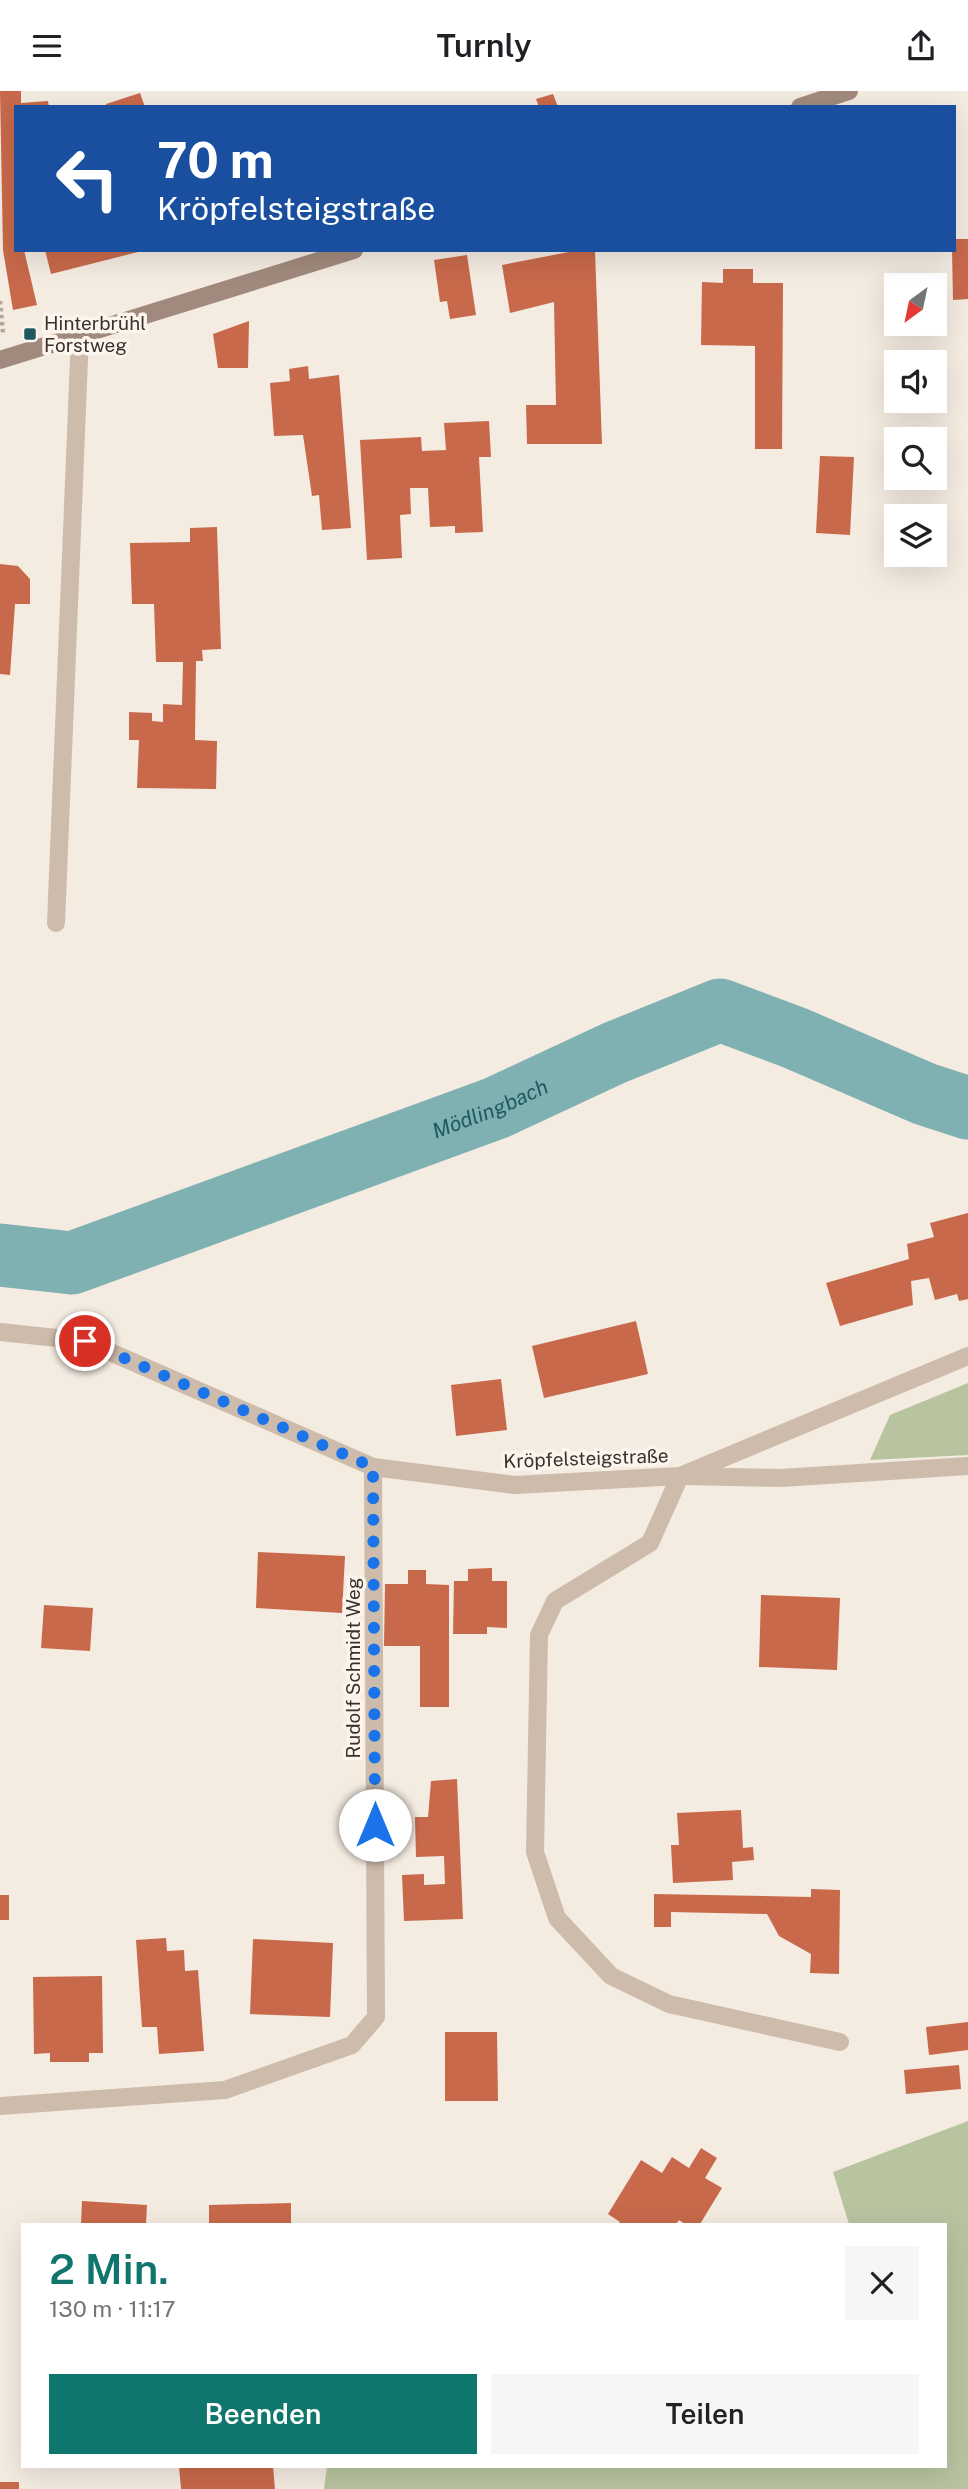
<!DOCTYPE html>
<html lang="de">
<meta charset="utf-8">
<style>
:root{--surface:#fff;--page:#f6f6f6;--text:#202124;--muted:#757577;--accent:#0f766e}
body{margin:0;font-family:"Public Sans",sans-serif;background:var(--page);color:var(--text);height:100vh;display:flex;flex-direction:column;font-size:26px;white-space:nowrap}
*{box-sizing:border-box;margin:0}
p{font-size:23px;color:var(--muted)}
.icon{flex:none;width:38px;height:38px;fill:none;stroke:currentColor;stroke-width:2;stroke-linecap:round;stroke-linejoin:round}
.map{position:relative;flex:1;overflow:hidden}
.side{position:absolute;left:21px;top:2132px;width:926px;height:245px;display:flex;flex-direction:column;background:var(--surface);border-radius:0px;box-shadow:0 7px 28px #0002}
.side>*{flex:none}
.top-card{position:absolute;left:14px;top:14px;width:942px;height:147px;border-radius:0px;box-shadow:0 7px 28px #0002;background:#1a4fa0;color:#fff;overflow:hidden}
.needle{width:46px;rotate:213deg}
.fabs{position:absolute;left:884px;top:182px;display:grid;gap:14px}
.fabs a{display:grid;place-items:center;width:63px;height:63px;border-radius:0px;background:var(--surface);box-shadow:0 7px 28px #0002;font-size:35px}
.pin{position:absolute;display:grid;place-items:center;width:60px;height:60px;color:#fff;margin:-30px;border:4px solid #fff;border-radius:50%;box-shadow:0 2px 7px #0007}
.me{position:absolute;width:77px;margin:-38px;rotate:0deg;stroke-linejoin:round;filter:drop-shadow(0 0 5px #0008)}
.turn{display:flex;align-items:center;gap:24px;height:147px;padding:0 28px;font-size:32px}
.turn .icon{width:91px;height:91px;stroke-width:2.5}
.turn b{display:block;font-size:49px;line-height:60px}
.round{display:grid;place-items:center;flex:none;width:74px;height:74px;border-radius:0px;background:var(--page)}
.headline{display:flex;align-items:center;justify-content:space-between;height:119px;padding:0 28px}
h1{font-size:42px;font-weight:600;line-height:52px;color:var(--accent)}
.primary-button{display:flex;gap:14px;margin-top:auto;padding:14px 28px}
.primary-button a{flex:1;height:80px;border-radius:0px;background:var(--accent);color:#fff;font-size:28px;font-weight:600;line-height:80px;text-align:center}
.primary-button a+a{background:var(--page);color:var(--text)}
header{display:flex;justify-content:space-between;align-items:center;height:91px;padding:0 28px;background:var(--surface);font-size:32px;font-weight:600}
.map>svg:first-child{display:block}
.green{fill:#b8c4a0}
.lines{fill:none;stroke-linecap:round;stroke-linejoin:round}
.river{stroke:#7fb0b2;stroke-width:63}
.building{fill:#c8694b}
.path{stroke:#b9a596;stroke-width:4.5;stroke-dasharray:3.5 3.5;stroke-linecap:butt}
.service{stroke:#cdbbac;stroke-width:18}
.minor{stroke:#cdbbac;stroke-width:18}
.secondary{stroke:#a18a7d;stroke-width:18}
.route{stroke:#1a73e8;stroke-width:12;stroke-dasharray:0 21.6}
.poi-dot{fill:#1f5a5e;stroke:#fbf5ee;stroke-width:2.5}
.labels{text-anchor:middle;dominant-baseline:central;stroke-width:7;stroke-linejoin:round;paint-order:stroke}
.poi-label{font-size:19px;fill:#3b302b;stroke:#fbf5ee;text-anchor:start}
.street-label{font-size:19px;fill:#3b302b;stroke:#fbf5ee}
.water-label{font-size:21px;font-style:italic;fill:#1f5a5e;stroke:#fbf5ee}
</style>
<header><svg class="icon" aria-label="menu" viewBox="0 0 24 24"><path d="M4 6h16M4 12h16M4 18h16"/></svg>Turnly<svg class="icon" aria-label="share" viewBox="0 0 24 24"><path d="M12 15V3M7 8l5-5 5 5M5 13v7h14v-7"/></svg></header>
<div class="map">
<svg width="968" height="2398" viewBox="0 0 968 2398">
<rect width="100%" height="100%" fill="#f4ebe1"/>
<path class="green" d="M968,1292V1364L870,1369L890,1324Z
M968,2030V2398H324L327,2375H945V2133H849L833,2081Z"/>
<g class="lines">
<path class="river" id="s1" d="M0,1164L72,1172L496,1017L614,962L720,919L795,947L925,1003L968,1017"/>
</g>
<path class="building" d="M0,0H21V12L48,10L49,16H16V159H24L37,214L13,219L3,159Z
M140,2L145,16H107L106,13Z
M553,3L558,16H539L536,8Z
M954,148H968V208L953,209L952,159H954Z
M45,159H142V160L51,183Z
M579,159H595L602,353H527L526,314H556L554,211L510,222L502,174Z
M467,164L476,224L450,228L447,210L440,211L434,169Z
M723,178H753V192H783L782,358H755V255L701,254L702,191L723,192Z
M249,230L248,277H218L213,243Z
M308,275L309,288L339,284L351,437L322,439L319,404L312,405L303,344L274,345L270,292L290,290L289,278Z
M489,330L491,366H479L483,441L455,442V435L430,436L428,397H410L411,423L400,424L402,467L367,469L360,349L421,346L422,360L446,359L444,332Z
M820,365L854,366L850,444L816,442Z
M217,436L221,558L202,559L203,570H196L195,649L217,650L216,698L137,697L139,649H129V621L152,622V630L163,631V613L182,614L183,571H156L154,513H132L130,452L190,451V437Z
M0,473L18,475L30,488V513H15L10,584L0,583Z
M968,1122V1208L959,1210L957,1203L935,1209L929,1187L911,1190L913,1214L840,1235L826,1192L909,1168L907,1153L934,1146L930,1132Z
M636,1230L648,1283L544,1307L532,1255Z
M501,1288L507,1339L456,1345L451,1294Z
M258,1461L345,1465L342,1522L256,1517Z
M492,1477V1490H507V1537L487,1536V1543H453L454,1490H468V1478Z
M408,1479H426V1493L449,1494V1616H420V1555H384L385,1493H408Z
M761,1504L840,1507L837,1579L759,1576Z
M44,1514L93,1517L90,1560L41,1557Z
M457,1688L463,1828L404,1830L402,1784L424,1783V1794L445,1793L444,1765L416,1766L415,1726H428L431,1690Z
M741,1719L743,1757L753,1756L754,1769L732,1771L733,1789L673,1792L671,1754H679L677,1722Z
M811,1798L840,1799L839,1883L810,1882L811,1863L779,1845L767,1823L671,1821V1836H654V1803L811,1806Z
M0,1804H9V1829H0Z
M166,1847L167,1860L184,1859L185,1880L198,1879L204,1960L159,1963L157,1936H142L136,1849Z
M253,1848L333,1852L330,1926L250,1923Z
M102,1885L103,1962H89V1971H50V1962L34,1963L33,1886Z
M968,1931V1959L929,1964L926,1936Z
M445,1941H497L498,2010H445Z
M959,1974L961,1998L906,2003L904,1979Z
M701,2057L717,2067L705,2087L722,2097L700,2133H685L679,2129L676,2133H618L620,2131L608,2123L641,2069L662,2082L672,2066L689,2077Z
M82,2110L147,2114L146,2133H81Z
M291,2112V2133H209V2114Z
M179,2375H273L275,2398H181Z
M0,2391H19V2398H0Z"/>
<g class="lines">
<path class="path" d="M0,210L3,242"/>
<path class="service" d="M56,832L80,244"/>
<path class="minor" d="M0,1241L85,1250L373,1376L515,1394L680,1385L968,1265
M680,1385L650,1452L555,1510L539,1544L535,1761L557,1827L611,1885L669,1913L840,1951
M687,1385L781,1387L968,1375
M0,2015L225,1999L352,1954L376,1926L373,1376"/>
<path class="secondary" d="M800,16L849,0
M0,269L354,159"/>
</g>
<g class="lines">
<path class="route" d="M85,1250L373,1376L375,1734"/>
</g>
<rect class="poi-dot" x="23" y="236" width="14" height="14" rx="3.5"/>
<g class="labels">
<g class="poi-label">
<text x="44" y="232">Hinterbrühl<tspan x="44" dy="22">Forstweg</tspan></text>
</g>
<g class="street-label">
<text transform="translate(586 1367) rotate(-2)">Kröpfelsteigstraße</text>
<text transform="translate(353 1577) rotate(-90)">Rudolf Schmidt Weg</text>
</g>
<g class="water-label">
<text stroke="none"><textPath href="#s1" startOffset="518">Mödlingbach</textPath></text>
</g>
</g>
</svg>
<div class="fabs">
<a><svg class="needle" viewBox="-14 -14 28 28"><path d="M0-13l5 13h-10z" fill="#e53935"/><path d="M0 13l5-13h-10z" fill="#757577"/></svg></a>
<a><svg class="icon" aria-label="sound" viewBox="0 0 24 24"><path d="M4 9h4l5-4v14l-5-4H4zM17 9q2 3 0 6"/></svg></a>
<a><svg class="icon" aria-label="search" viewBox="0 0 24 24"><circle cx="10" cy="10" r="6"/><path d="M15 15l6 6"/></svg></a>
<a><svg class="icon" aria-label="layers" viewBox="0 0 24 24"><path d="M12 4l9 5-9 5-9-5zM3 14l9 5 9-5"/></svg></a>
</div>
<div class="pin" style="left:85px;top:1250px;background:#d93025"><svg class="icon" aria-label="arrive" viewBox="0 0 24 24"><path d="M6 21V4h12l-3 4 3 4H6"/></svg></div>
<svg class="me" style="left:375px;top:1734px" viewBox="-20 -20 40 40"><circle r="19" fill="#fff"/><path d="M0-13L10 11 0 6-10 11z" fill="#1a73e8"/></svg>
<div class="top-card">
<div class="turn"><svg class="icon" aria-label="left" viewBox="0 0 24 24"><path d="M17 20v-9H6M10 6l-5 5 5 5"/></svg><div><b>70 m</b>Kröpfelsteigstraße</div></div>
</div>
<section class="side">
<div class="headline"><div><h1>2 Min.</h1><p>130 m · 11:17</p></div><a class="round"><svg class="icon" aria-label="close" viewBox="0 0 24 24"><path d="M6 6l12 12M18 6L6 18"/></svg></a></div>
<div class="primary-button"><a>Beenden</a><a>Teilen</a></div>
</section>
</div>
